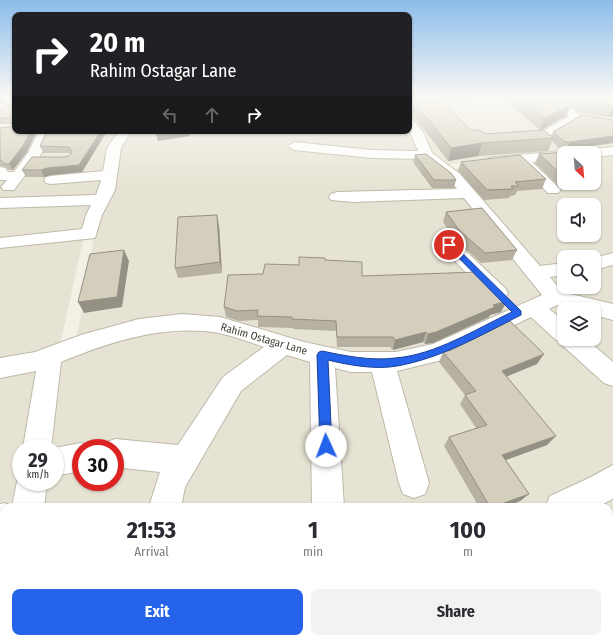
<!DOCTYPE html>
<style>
:root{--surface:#fff;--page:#f2f2f3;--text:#2b2b33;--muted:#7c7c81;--accent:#2563eb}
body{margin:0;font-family:"Fira Sans Condensed",sans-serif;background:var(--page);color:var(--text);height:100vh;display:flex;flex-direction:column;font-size:15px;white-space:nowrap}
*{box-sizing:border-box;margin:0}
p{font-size:13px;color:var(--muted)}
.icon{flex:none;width:22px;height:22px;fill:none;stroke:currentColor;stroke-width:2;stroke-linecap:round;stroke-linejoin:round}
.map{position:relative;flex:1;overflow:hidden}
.details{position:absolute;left:0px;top:503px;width:613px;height:140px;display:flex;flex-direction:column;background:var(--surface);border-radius:12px 12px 0 0;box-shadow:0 1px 3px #0004}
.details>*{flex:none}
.hud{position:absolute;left:12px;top:12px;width:400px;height:122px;border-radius:8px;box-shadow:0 1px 3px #0004;background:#202124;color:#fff;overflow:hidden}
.needle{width:26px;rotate:154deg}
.buttons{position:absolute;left:557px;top:146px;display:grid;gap:8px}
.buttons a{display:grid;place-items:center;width:44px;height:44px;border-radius:8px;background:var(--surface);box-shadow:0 1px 3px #0004;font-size:20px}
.speed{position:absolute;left:12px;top:439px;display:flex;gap:8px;font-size:20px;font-weight:700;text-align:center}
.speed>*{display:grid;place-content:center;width:52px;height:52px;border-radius:50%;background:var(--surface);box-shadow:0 1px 3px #0004;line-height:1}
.speed small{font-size:10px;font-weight:400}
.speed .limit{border:6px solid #d22;background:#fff;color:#111}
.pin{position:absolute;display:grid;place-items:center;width:34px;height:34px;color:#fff;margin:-17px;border:2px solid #fff;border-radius:50%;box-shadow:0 1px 4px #0007}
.me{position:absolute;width:44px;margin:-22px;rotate:358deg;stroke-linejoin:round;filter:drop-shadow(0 0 3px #0008)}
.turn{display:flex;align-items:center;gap:14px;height:84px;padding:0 12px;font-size:18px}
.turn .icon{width:52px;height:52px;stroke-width:2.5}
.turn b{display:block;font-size:28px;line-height:34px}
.lanes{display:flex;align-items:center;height:38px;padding:0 12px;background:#0003;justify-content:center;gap:20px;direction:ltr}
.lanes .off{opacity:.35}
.eta{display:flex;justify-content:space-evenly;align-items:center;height:68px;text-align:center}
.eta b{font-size:24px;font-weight:700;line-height:28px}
.button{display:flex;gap:8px;margin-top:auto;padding:8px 12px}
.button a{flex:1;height:46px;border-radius:8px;background:var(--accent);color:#fff;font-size:16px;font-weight:700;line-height:46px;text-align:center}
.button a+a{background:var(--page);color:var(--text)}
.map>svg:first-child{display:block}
.residential{fill:#e7e3d4;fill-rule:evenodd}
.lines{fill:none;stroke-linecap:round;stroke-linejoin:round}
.street-casing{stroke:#bebaa9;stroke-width:2}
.street{fill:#fff;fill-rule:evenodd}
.wall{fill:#b6b1a2;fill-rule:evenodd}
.shaded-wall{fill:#949084}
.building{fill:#d4cebc;stroke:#949084}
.route{fill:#2563eb;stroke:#184099}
.labels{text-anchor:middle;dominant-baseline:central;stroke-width:3;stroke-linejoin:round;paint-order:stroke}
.street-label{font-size:11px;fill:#464136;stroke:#fff}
</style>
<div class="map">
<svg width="613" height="643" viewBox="0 0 613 643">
<rect width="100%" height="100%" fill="#f3f1e6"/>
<path class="residential" d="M409,98H611L613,101V149L489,158L446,165L432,154L421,131L409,115Z
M409,126L547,294L443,343L403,356H352L220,320L76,342L98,215L117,147L128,131H236L238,133L249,131H409Z
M15,131H122L104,192L91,215L83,240L60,346L0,361V132Z
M613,154V306L561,295L449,169L480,165L564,158V183H594V155ZM564,205H594V235H564ZM564,257H594V287H564Z
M559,302L585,309H564V339H594V311L613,316V613L609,619V507H38L41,482H55V448H45L55,361L111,340L167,328L217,331L366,372ZM81,448H115V482H81Z
M40,367L29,448H21L20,507H4V563L0,573V375Z
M4,615V639H260L254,643H0V626Z
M312,639H594L591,643H312Z"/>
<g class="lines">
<defs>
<path id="street" d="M549,98H561L582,117L544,141L520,144L516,143L514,140L516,137L537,135L569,116Z
M409,118L413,120L423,132L432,153L460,174L540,266L564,263V275L550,277L562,292L613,304V320L594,315V309H573L557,305L549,309L564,321V339H586L613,362V386L604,383L562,345L560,341L556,340L531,317L446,359L397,371L429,483L425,494L414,498L403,494L399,483L372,372H351L335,368L344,507H312L310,362L287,355L241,391L185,487L181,507H149L160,472L115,467V448H103L105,443L115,439L178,445L223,377L264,347C249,342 234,336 219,333C165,324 112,341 61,362L51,448H23L36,371L0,378V358L35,352L81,335L139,319L182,314L220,317L304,342L351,352H396L433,344L542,295L464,198L353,202L331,200L329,197L331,194L337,192L457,189L450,180L423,159L372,158L294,150L288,146L294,142L372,150L418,151L409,130Z
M39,131H51L41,154L14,190H4L1,187L7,180H0V167L5,168L8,172H14L28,153Z
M119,131H131L121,148L115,190L102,215L95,238L0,248V238L82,229L86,215L91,205L0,208V198L96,195L101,180L51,184L46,183L44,180L46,177L51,176L103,171L107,148Z
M613,147V155L594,157V153H585L587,150Z
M564,151L569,153H564V159L532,162L561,190L558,193H548L518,163L489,164L487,161L489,158L494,157Z
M449,240L455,241L505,288L508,293L505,298L498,300L491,298L443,249L440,245L443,241Z
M613,253V265L594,270V258Z
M81,443L92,448H81V471L55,476L54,448Z
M613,465V498L611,500L596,507H545L550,496L589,478Z
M21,472V482H47L44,507H4V535L0,536V504L4,503L12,506L17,482Z
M4,566V611L0,613V568Z
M46,639H103L102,643H45Z
M113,639H151L150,643H112Z
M314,639H352V643H314Z"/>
</defs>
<use href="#street" class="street-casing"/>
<use href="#street" class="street"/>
</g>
<path class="wall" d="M15,98V131H37L27,152L13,170H9L5,167L0,166V128L15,126L13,124H0V109L13,102Z
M409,98H612L613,99V117H607L581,113L571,105L566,116L540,130L551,136L553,132L613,120L567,150H561L552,141L548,151L478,156L448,161L409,110ZM504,99L540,130L486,134L470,130L442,101Z
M47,131H107L82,172L51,175L44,177H26L22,170L64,157L69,156L71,153H43L40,146Z
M564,153V183H594V172L599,176L594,185L561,188L535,163L539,154Z
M415,155L456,180L454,188H432L413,162Z
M461,162L546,179L542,189L517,191L515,195L510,196L509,198L484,200L458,171Z
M446,212L517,250L512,260L481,263L456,240L443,222Z
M219,225L222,273L178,278L175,268Z
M325,260L362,276L501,312L490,315L489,317L433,343L425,344L423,342L393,350L390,347H337L336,331L293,329V328L258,327V320L239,321L226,317L224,307L263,274L299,265Z
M443,352L537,364L507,376L547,445L506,460L529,494L520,501L505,507H479L444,446L449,437L476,428L460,404L465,395L439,362Z
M369,639H466V643H370Z"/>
<path class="shaded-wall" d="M0,98H13L0,105Z
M572,104L566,116L540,131L545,118Z
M613,106V117H607Z
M31,131H37L27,152L13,170L9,164Z
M101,131H107L82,172L51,175L44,177L41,170L47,168L79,165Z
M180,131H223L189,134L190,136L158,141L156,134Z
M613,136V143L567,150L570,142Z
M482,143L478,156L448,161L451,148Z
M217,215L219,225L222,273L220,262Z
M124,250L129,261L122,307L84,313L78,302Z
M507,301L501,312L490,315L489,317L433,343L425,344L428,334L493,305Z
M426,332L423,342L393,350L395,340Z
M544,354L537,364L496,381L502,371Z
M556,436L547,445L495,464L502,455Z
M529,494L520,501L505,507H493Z
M225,639H229V643H225Z"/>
<path class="building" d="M13,98H15V125L13,124V118H0V109L13,102Z
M411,98H439L470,130H479L486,134L543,130L554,138L482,143L451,148Z
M521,98H565L572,104L545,118Z
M583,98H611L613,99V105L586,101Z
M582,115L613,120V136L570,142H565L553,132Z
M15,126V131H31L23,146L9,164H5L1,160H0V128Z
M47,131H101L79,165L47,168L41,170H22L32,157H64L69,156L72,152L69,147L40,146Z
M155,131H180L156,134Z
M565,152L567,153H564V177L539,154Z
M426,154L451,173L456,180H434L415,155Z
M520,155L546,179L515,182L519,186H511L513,189L487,190L461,162Z
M594,172L599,176H594Z
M482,208L517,250L485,253L459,230L446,212Z
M217,215L220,262L175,268L178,217Z
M124,250L117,297L78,302L90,254Z
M299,257L325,258V260L362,262V276L478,272L507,301L493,305L495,307L436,332L428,334L426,332L395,340L393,337H337L336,321L292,319V317L257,316L258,310L237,311L224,307L228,275L263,274L265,264L299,265Z
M510,321L544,354L502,371L556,436L502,455L529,494L493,507H490L449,437L487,425L465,395L476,391L443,352L451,350Z
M144,639H225V643H135V642L144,641Z
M374,639H466V643H374Z"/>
<linearGradient id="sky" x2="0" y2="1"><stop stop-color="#8cbceb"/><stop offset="0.52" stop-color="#faf9f4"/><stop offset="1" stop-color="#faf9f4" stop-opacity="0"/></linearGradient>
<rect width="613" height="188" fill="url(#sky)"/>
<path class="route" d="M447,243H452L521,311V315C481,335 442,358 397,366C376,370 348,365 328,360L332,446L330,450L326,452L322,450L320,446L317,355L319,352L322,351C346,356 371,361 395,358C435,355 476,329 512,312L447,246Z"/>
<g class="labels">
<g class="street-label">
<text transform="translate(264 339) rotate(16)">Rahim Ostagar Lane</text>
</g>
</g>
</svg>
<div class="buttons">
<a><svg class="needle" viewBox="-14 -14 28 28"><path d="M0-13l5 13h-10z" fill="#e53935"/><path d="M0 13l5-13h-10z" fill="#7c7c81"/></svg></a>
<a><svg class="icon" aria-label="sound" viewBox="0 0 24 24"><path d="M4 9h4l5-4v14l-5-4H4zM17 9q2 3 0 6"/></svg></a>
<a><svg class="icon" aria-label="search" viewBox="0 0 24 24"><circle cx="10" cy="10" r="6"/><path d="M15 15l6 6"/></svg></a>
<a><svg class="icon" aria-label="layers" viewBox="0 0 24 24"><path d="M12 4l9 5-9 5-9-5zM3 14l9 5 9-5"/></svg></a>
</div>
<div class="speed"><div>29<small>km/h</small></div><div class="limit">30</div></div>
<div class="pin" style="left:449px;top:245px;background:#d93025"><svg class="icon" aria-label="arrive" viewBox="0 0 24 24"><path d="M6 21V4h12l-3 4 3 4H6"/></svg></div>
<svg class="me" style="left:326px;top:446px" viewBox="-20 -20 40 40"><circle r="19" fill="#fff"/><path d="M0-13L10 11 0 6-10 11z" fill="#2563eb"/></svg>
<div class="hud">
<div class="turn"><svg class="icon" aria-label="right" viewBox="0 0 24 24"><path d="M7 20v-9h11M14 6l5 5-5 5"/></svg><div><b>20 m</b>Rahim Ostagar Lane</div></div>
<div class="lanes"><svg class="icon off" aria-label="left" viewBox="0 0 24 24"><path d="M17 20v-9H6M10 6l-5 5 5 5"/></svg><svg class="icon off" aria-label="ahead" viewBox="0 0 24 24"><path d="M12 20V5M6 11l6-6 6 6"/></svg><svg class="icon" aria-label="right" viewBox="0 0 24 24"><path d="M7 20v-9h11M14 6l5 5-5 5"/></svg></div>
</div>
<section class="details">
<div class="eta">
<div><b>21:53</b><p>Arrival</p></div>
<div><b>1</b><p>min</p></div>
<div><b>100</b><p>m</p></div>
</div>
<div class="button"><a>Exit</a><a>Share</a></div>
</section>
</div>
